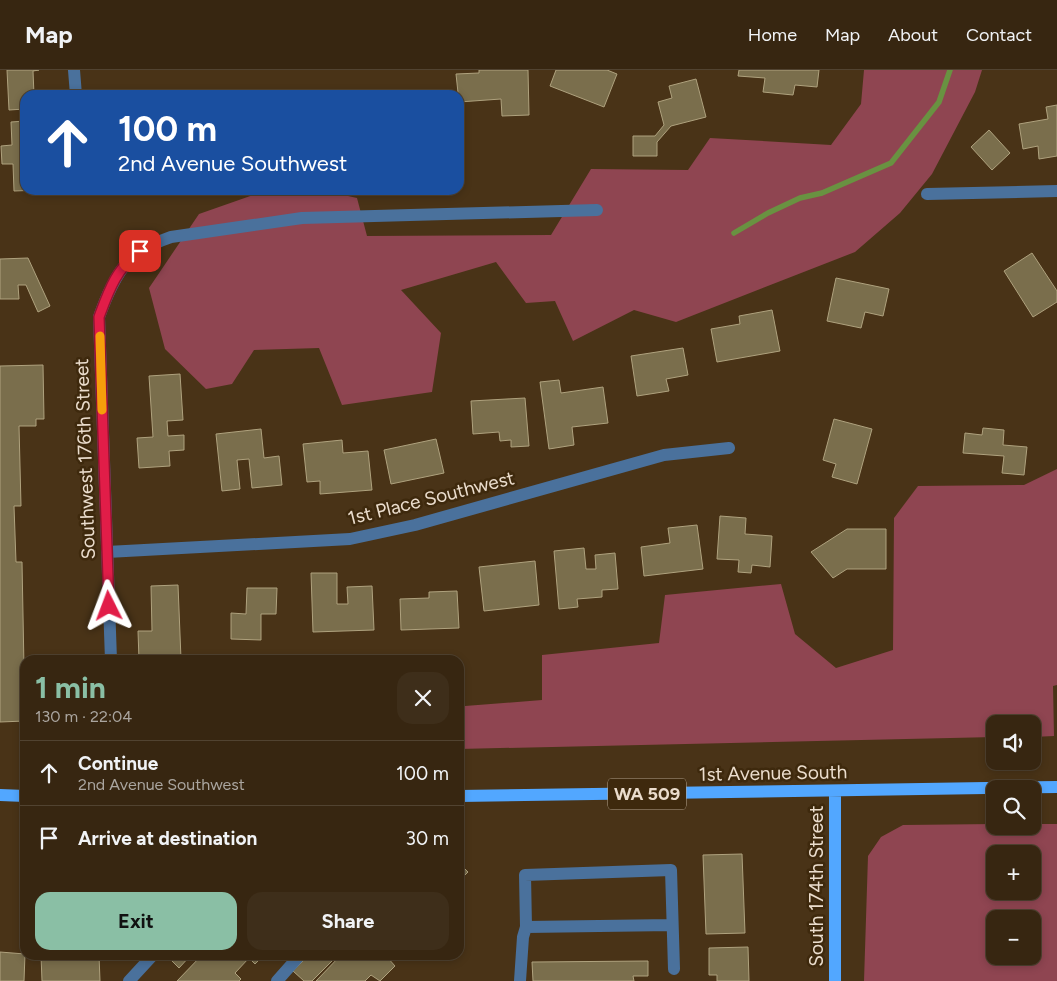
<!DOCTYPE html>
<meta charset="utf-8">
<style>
:root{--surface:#372611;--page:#3e2e1a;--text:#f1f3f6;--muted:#aaa59f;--line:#514331;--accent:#8abfa5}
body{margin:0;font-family:Figtree,sans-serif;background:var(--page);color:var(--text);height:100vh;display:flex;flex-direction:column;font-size:19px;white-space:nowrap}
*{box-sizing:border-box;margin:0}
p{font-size:16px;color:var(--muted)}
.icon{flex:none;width:28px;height:28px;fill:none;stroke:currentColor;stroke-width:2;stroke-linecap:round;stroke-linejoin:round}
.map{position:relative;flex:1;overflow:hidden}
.sheet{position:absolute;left:20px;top:585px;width:444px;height:305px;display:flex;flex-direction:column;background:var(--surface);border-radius:15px;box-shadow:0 2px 8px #0003,0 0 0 1px var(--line)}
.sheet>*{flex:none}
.guide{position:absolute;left:20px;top:20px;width:444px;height:105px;border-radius:15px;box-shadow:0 2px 8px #0003,0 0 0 1px var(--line);background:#1a4fa0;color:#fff;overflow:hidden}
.buttons{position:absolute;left:986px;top:645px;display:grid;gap:10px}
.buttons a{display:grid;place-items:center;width:55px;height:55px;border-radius:10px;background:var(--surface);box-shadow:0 2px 8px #0003,0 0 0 1px var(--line);font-size:25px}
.pin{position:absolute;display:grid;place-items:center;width:42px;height:42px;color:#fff;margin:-21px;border-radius:10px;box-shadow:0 2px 8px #0006}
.me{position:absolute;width:55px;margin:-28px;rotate:357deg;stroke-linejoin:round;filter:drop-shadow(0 0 4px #0008)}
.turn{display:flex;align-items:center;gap:18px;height:105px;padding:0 15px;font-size:22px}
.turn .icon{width:65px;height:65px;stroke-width:2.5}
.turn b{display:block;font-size:35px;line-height:42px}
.round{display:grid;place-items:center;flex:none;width:52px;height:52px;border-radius:15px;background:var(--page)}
.summary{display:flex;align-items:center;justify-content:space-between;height:85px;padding:0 15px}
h1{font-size:30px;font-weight:700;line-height:38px;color:var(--accent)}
.primary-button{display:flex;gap:10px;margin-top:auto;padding:10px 15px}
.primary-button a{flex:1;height:58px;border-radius:15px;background:var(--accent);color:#111;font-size:20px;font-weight:700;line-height:58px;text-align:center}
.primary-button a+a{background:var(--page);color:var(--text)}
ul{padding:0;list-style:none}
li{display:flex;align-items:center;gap:15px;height:65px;padding:0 15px;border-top:1px solid var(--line)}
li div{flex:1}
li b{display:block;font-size:19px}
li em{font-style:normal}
header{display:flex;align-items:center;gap:30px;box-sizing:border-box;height:70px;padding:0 25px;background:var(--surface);border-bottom:1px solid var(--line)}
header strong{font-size:24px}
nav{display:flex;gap:28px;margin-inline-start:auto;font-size:18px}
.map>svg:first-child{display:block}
.green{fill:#8f4551;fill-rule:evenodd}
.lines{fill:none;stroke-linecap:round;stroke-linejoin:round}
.stream{stroke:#699241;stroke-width:5.5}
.building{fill:#7a6e4c;stroke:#afa27e}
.minor{stroke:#4a719c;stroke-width:12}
.major{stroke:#52a7ff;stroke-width:12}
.route-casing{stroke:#92132f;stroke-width:12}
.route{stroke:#e11d48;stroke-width:9}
.slow{stroke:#f59e0b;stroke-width:9}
.labels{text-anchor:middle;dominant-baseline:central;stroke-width:5;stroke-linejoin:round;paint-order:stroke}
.shield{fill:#3e290d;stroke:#b7a793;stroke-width:1}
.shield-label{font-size:18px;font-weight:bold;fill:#ebddcd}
.street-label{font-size:19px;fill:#ebddcd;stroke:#3e290d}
</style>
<header>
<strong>Map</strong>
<nav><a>Home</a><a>Map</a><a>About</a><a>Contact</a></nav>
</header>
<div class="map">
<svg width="1057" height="911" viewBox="0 0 1057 911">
<rect width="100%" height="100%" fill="#493317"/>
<path class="green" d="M864,0H982L975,22L932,104L900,143L855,182L676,252L634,240L573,271L555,231L526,233L496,192L401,220L441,263L432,322L342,335L319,278L254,280L232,314L206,319L165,279L149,218L199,144L267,120H321L357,128L367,166L551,165L591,99L688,100L710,68L831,75L861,34Z
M1057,399V615L1053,616L1054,666L1033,667L1032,654H995V667L459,679V615L464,614L465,636L542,630V585L659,573L665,525L781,514L795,564L836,598L893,580L894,448L918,416L1024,415Z
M995,754V756H1032L1033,754H1057V911H864L868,786L881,767L903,755ZM995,784H1032V821H995ZM995,849H1032V886H995Z"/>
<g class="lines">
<path class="stream" d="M734,163L768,143L800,128L822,123L891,93L939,32L950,0"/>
</g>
<path class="building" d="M7,0H39L33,1L34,25H25V39L9,40Z
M479,0H528L529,45L502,46L501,29L459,32L456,4L479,3Z
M556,0H607L617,4L604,37L550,16Z
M739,0H819L817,17L795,15L793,25L763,22L765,8L738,6Z
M696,9L706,47L671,56L657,72V86H633V66H655L664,55L658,32L672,28L669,16Z
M1057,35V86L1039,89L1038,76L1023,79L1019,54L1048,49L1046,37Z
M25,51V120H41L14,121L13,94H2L1,76L12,75L11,52Z
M989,60L1010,83L992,100L971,77Z
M1032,183L1057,221V232L1033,247L1004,201Z
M28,188L50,236L38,242L26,215H18L19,229H0V189Z
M836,208L889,219L883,246L865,242L861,258L827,251Z
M772,240L780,281L717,292L711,259L740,254L739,246Z
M683,278L688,305L666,309L669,321L637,326L631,286Z
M43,295L44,349H36V356H19L21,436H14L16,492H22L25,651L0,652V296Z
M180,304L183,350L167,351L168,366L184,365V380L169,381L170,396L139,398L137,368L153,367L149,306Z
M559,310L561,323L603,317L608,353L572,357L574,375L549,379L540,312Z
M525,328L529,376L511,377V370L500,371L499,362L473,364L471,331Z
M834,349L872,359L857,414L832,407L836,394L823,390Z
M983,358L1004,360L1003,375L1027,377L1024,405L1002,403L1004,386L963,383L965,363L982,365Z
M261,359L264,388L279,386L282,415L252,418L249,389L237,390L240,419L222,421L216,364Z
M436,369L444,403L391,414L384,380Z
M342,370L343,383L368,381L372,420L320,424V411L307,412L303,374Z
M720,446L746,448L745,464L772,466L770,497L752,495L751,503L738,502L739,490L717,489Z
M697,455L703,499L644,506L641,477L670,473L668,458Z
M847,459H886V499H847L833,508L811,482Z
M584,478L586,499H596L595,485L615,483L618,519L602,520V527L577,529L578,537L559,539L554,481Z
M535,491L539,535L484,541L479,497Z
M311,503H337V534H348L347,517L372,516L374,560L313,562Z
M178,515L181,589L139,590L138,561H152L151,516Z
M247,518H277L276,544H261V570L231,569V543L246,544Z
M457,521L459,558L401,560L400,529L429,528V522Z
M24,774H25V791L22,790Z
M742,784L745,863L706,864L703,785Z
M459,793L468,802L459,811Z
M748,877L749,911H717V905H709V878Z
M0,882L25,884L24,911H0Z
M41,885H99L100,911H42Z
M172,885H191L179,898L169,888Z
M202,885H264L255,894L249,888L235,903L241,909L239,911H177Z
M309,885H338L312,911H304L293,901Z
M341,885H388L387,887L395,896L380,911L371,905L365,911H316Z
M648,891V906H633L634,911H533L532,892Z"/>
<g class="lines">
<path class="minor" d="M74,0L76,25
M927,124L1057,121
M107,482L350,469L415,455L664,385L729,378
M111,590L99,247C114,205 126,182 171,167L302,148L597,140
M526,857L672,855
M129,911L153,885
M277,911L300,885
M520,911L523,867L526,857L525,805L671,800L674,899"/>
<path class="major" d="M0,725L25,726
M459,726L1057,717
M835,911V721"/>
</g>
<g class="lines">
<defs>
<path id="route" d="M109,536L99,247C109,220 116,199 140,181"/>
</defs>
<use href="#route" class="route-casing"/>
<use href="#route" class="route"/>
<path class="slow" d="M100,266L102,340"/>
</g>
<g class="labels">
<rect class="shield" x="608" y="708.5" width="78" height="31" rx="4"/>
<g class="shield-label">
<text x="647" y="724">WA 509</text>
</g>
<g class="street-label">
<text transform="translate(85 389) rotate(-92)">Southwest 176th Street</text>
<text transform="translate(431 428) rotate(-14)">1st Place Southwest</text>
<text transform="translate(773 703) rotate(-1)">1st Avenue South</text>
<text transform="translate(816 816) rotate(-90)">South 174th Street</text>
</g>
</g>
</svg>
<div class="buttons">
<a><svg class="icon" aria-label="sound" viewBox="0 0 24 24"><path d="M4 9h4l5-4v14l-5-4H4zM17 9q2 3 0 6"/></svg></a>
<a><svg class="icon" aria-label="search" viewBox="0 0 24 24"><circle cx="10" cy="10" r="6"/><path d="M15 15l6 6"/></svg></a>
<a>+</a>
<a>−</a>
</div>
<div class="pin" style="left:140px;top:181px;background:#d93025"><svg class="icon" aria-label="arrive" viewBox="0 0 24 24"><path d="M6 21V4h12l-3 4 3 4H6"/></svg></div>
<svg class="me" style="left:109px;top:536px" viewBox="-20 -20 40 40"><path d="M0-17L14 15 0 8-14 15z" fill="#e11d48" stroke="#fff" stroke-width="4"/></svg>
<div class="guide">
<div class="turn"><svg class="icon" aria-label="ahead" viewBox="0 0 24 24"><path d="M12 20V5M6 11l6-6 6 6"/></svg><div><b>100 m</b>2nd Avenue Southwest</div></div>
</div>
<section class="sheet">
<div class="summary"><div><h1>1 min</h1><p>130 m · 22:04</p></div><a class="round"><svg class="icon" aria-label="close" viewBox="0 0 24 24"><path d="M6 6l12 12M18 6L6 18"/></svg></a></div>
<ul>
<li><svg class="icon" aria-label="ahead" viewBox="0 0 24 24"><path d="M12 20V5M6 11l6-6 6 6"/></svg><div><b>Continue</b><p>2nd Avenue Southwest</p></div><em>100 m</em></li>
<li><svg class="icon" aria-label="arrive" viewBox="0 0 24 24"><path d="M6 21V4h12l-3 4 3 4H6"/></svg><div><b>Arrive at destination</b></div><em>30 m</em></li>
</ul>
<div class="primary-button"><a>Exit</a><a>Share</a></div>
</section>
</div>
